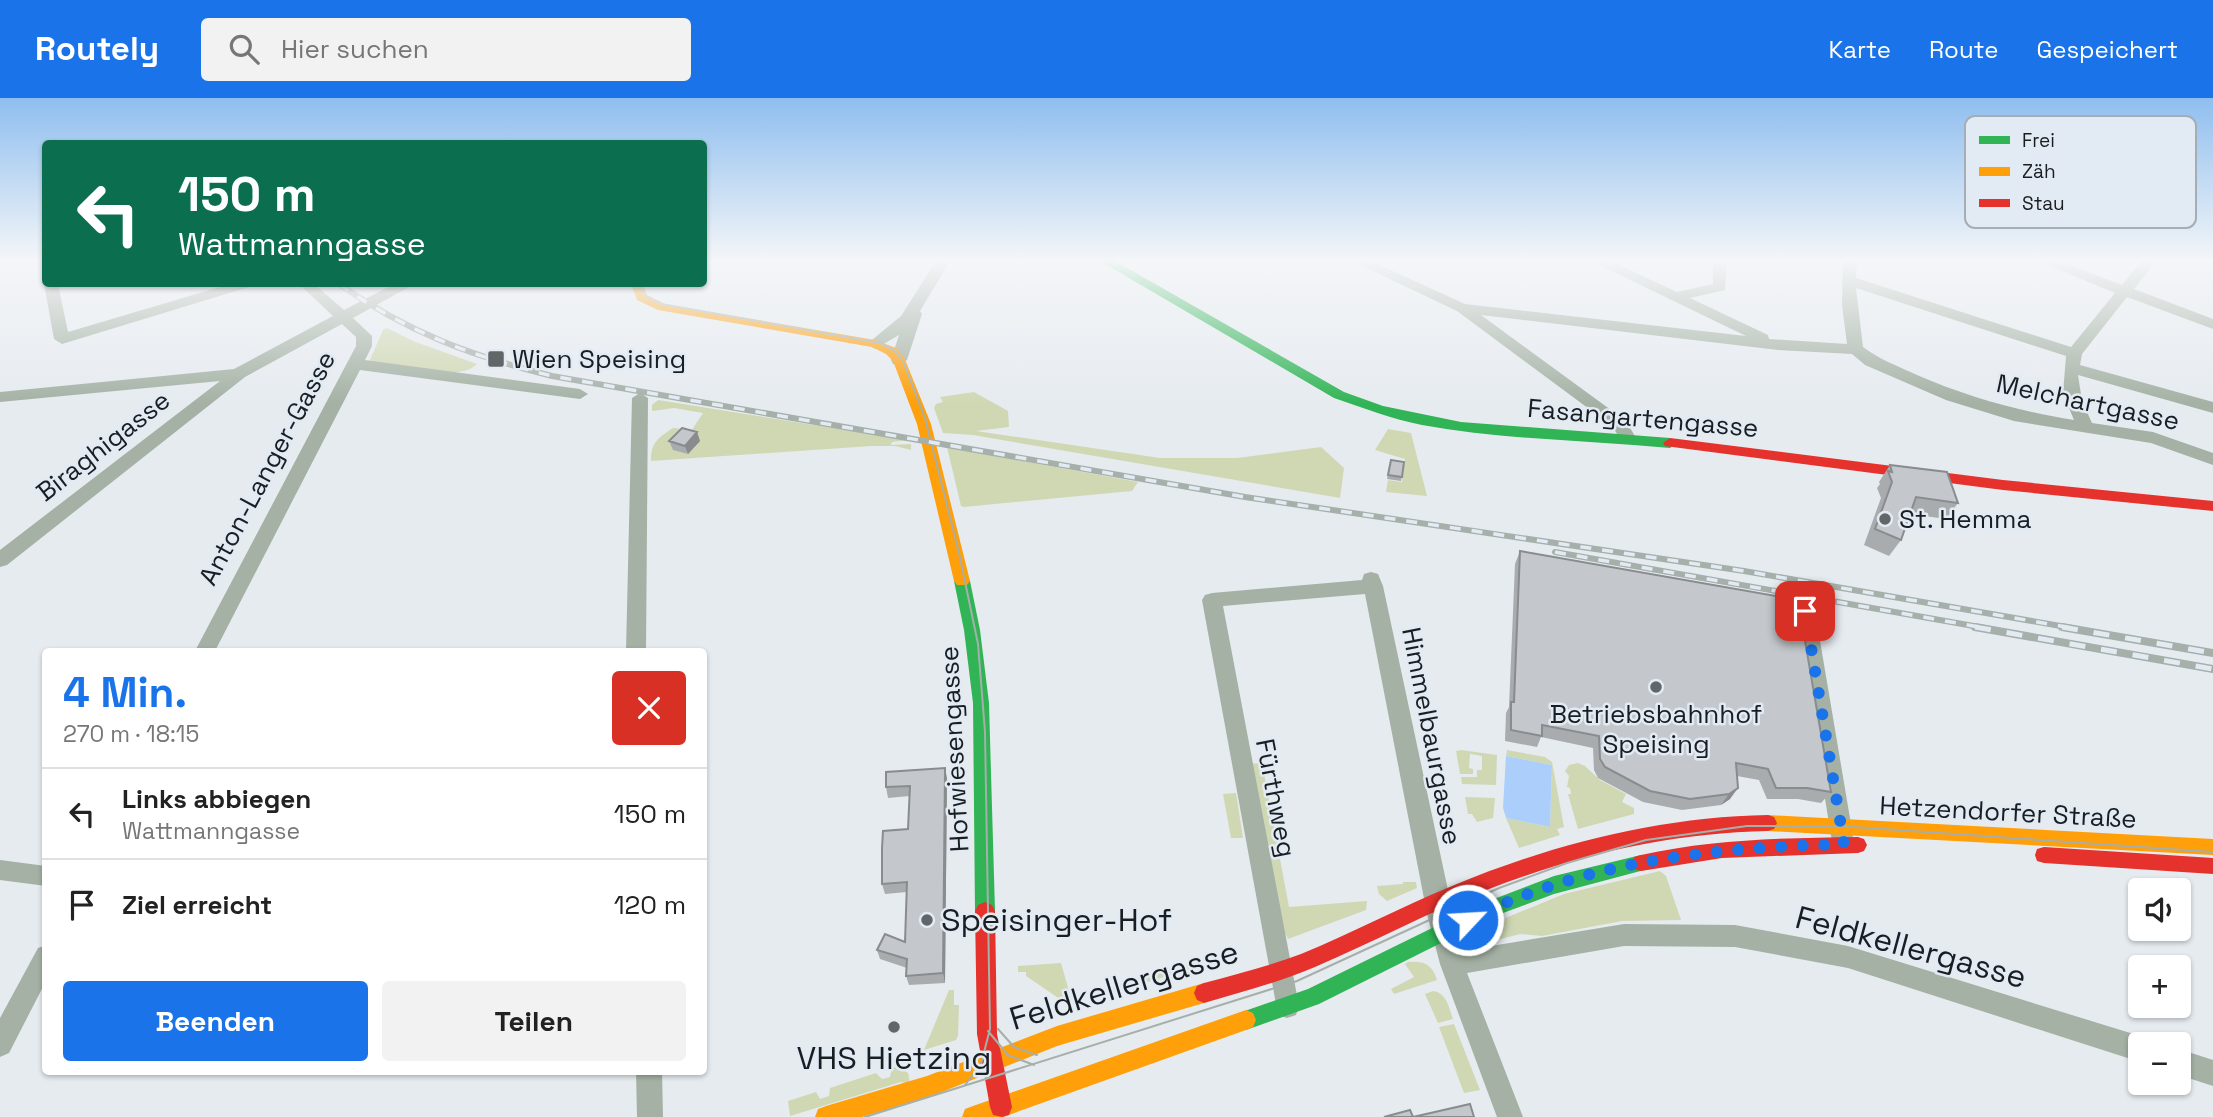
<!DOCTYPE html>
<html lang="de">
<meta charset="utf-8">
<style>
:root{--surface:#fff;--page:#f2f2f2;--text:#222;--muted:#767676;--line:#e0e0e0;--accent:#1a73e8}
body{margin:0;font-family:"Space Grotesk",sans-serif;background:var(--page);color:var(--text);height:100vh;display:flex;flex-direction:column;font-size:26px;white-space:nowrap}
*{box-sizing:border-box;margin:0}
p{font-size:23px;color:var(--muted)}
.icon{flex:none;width:38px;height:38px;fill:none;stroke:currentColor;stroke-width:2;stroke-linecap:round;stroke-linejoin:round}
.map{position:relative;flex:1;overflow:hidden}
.drawer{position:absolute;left:42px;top:550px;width:665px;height:427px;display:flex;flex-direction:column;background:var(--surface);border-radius:7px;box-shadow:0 2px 5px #0004}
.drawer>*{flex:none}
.hud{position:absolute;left:42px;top:42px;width:665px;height:147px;border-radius:7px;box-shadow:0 2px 5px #0004;background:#0b6e4f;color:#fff;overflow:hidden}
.fabs{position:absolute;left:2128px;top:780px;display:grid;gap:14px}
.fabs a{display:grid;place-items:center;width:63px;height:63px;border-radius:7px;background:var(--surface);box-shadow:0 2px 5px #0004;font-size:35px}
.pin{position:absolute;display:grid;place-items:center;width:60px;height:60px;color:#fff;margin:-30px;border-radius:14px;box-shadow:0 4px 10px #0006}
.me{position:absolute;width:77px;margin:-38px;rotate:65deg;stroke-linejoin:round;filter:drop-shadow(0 0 5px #0008)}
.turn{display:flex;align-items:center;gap:24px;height:147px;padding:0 21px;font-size:32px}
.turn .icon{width:91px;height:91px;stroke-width:2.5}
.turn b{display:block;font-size:49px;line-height:60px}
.round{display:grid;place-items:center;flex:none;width:74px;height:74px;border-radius:7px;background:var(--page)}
.headline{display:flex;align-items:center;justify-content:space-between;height:119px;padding:0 21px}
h1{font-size:42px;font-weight:700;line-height:52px;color:var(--accent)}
.primary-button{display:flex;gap:14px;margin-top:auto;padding:14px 21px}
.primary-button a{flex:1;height:80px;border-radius:7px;background:var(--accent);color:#fff;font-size:28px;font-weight:700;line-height:80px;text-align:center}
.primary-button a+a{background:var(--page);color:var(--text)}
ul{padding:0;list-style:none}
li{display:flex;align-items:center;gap:21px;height:91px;padding:0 21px;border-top:2px solid var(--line)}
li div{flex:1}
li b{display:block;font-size:26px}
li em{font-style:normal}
header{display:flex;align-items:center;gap:42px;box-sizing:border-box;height:98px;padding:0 35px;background:var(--accent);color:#fff}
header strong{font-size:33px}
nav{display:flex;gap:38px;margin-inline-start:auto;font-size:24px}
.search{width:490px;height:63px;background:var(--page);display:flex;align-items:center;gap:18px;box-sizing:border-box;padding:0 24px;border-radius:7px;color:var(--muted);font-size:26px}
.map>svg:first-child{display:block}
.green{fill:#cfd8b3}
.water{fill:#abcefa}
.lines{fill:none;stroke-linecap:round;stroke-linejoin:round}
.street{fill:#a4b1a4;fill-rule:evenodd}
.fast{fill:#30b455;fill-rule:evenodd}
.slow{fill:#ff9f0a;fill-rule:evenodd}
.jam{fill:#e5322d;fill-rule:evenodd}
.tram{stroke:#a6afa9;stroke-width:2}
.rail-far1-casing{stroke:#a6afa9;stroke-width:6}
.rail-casing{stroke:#a6afa9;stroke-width:8}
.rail-far1{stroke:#e2ebf4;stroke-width:3.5;stroke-dasharray:11;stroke-linecap:butt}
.rail{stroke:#e2ebf4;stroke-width:5;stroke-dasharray:16;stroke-linecap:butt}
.wall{fill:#a9acaf}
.shaded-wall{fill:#898c8f}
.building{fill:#c4c8cc;stroke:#898c8f;stroke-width:2}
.route{stroke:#1a73e8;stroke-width:12;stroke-dasharray:0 21.6}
.poi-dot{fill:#626669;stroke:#e2ebf4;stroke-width:2.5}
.labels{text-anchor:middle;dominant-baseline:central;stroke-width:5;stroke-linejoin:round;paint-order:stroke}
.poi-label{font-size:26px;fill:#1b1e21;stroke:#e2ebf4;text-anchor:start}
.street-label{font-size:26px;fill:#1b1e21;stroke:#e2ebf4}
.near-poi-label{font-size:32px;fill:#1b1e21;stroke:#e2ebf4;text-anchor:start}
.near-street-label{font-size:32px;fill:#1b1e21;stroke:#e2ebf4}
.key{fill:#e2ebf4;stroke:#a6aeb5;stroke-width:2}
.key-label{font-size:19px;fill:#1b1e21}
</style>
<header>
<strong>Routely</strong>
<div class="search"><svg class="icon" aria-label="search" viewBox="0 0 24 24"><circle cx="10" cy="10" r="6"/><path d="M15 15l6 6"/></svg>Hier suchen</div>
<nav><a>Karte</a><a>Route</a><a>Gespeichert</a></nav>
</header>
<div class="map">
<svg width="2213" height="1019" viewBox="0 0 2213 1019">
<rect width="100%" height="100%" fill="#e6ebf0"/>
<path class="green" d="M387,230L413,243L477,266C459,285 394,268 369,264L383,232Z
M974,294L1008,313L1009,329L976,333L1160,360H1237L1321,349L1344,370L1340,400L973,337L943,335L934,310L936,306L943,304L940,299Z
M658,302L908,342L892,344L891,347L911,346V352L895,348H872L651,363C651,344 658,340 673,330L692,332L703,315L674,310L652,313V307Z
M1388,331L1411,335L1427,398L1386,394L1388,382L1402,384L1405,361L1375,352Z
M947,349L962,352L1138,384L1132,393L964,409L961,408Z
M1461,652L1497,657L1496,687L1462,686L1461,679H1477V672H1482V658L1470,656L1469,670L1473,671V676H1460L1456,653Z
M1507,652L1545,659L1552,664L1564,729L1557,731L1560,737L1519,750L1506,720L1550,729L1552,667L1506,658Z
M1262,665L1289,809L1367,803L1366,812L1288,841L1278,820L1249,666Z
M1578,665L1585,668L1600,682L1626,696L1622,704L1634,710V716L1578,731L1568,696H1571L1570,690L1567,689L1569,678L1565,673L1569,667Z
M1236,695L1243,740H1231L1223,696Z
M1465,699L1495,700L1493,720L1477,724L1472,716H1468Z
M1660,773L1666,778L1681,822L1622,823L1542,838L1520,836L1493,843L1486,828L1564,796Z
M1403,784H1416L1417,790L1387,803L1379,796L1377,788L1403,786Z
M1200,862L1202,867L1097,900L1095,894Z
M1408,864C1424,863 1432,866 1437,882L1394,896L1391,891L1414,879L1405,866Z
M1061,865L1073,907L1070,908L1026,878V874H1018V868Z
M949,892H954V907H959L958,938L956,942L924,952Z
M1433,893C1447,895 1449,910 1453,921L1438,925L1425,896Z
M1454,926L1480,992L1464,995L1439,929Z
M898,968L908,975L910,986L901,984L790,1018L788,1003L816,994L820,1001L829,998L830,990L876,975L882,981L890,979L892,970Z"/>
<path class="water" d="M1506,658L1552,667L1550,729L1506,720L1503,710Z"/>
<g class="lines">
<path class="street" d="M936,163H950L920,213L922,216L907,262L899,267L893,266L891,262L899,237L875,251L867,246L901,218Z
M1352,163H1371L1465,206L1746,238L1591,163H1610L1677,194L1713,186V163H1727L1725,192L1690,200L1768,237L1769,241L1847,246L1842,207L1843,163H1857L1856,180L2071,249L2115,195L2038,163H2059L2122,187L2141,163H2156L2134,191L2213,221V231L2127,199L2082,256L2080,267L2213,304V315L2078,277L2082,303L2092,325L2153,334L2213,355V367L2151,345L2014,323L1946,302L1865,267L1852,256L1778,252L1481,217L1626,323L1636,340L1628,346L1622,344L1614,331L1600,319L1457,213ZM1856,190L2066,258L2063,295L2074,322C2018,313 1968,299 1917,277C1898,268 1880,262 1863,249Z
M46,183V186H58L68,234L230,186H251L249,189L62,246L54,241L44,186Z
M299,186H314L344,212L394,186H411L409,189L353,220L372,238V248L365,262L580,291L588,296L580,301L360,272L215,553H195L356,248V239L342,226L245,279L7,467L0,469V452L220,283L0,304V294L234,271L333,218Z
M640,295L648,300L646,553H626L632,300Z
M1371,474L1378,476L1383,488L1461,853L1624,826L1735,827L1848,848L2140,938L2149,942L2151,947H2140V964L1848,870L1735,849L1624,848L1467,875L1523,1019H1497L1440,866L1427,816L1365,496L1223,508L1299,908L1296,917L1287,920L1278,917L1202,502L1205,497L1212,495L1362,482L1364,476Z
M1805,506L1812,508L1815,513L1853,738L1850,745L1842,748L1834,745L1831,738L1795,513L1798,508Z
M0,762L46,768V788L0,782Z
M46,847V883L9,955L0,959V920L38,850Z
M2179,951L2213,962V988L2179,977Z
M636,973H662L663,1019H637Z"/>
<path class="fast" d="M1100,163H1115L1344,294L1383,308L1461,324L1670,340L1677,345L1670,350C1588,342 1504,342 1422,327C1392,321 1363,310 1334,300Z
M962,477L970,483L980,532L989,605L995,813L992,819L985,822L978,819L975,813L973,605L964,532L954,483Z
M1641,757L1648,759L1650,765L1648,771L1554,796L1495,818L1319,906L1246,932L1239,929L1236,922L1239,915L1308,891L1481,806L1554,778Z"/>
<path class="slow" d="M631,186H643L647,197L665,206L875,242L896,250L904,259L931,326L970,483L967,487H957L954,483L917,326L893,263L886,256L872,249L658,212L637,202Z
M1768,717L2213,741V757L1768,733L1762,731L1759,725L1762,719Z
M1204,885L1211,888L1214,895L1211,902L1204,905L1057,948L927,1000L862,1019H815L818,1011L826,1008L927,978L1057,928Z
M1246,912L1253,915L1256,922L1253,929L1246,932L1003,1019H962L965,1011L973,1008Z"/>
<path class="jam" d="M1670,340L2003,382L2213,403V413L2003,392L1665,348L1663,345Z
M1768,717L1774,719L1777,725L1774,731L1768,733C1672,735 1579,756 1489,791C1430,813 1374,844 1315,869C1279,884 1242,894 1204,905L1197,902L1194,895L1197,888L1204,885C1237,876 1269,868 1301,856C1352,835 1401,809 1452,788C1553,746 1659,719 1768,717Z
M1858,739L1864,741L1867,747L1864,753L1858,755L1722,760L1641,773L1634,771L1632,765L1634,759L1641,757C1713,741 1785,740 1858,739Z
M2044,749L2213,760V776L2044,765L2037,763L2035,757L2037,751Z
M985,804L992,807L995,813L997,936L1012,1009L1009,1017L1002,1019L993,1017L990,1009L977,936L975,813L978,807Z"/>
<path class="tram" d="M640,186L646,199L661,206L880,245L894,252L903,263L925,320L959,455L978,546L985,634L990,931L981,966L965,987
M998,931L1014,949L1037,957
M988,933L1008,957L1034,967
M865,1019L1297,883L1499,790L1567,765L1646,742L1747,728H1840L2213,754"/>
<defs>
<path id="rail-far1" d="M339,186C407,234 471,258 552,278L1245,399L1744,473L2072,530
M1555,454L1985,530"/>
<path id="rail" d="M1975,529L2213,571
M2062,529L2213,555"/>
</defs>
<use href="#rail-far1" class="rail-far1-casing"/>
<use href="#rail" class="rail-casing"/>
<use href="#rail-far1" class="rail-far1"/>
<use href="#rail" class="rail"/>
</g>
<path class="wall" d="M697,334L700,343L688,356L673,352L669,343Z
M1391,362L1404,364L1401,383L1387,381Z
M1890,367L1958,405L1946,421L1910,416L1901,442L1889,458L1864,447L1881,400L1877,390L1880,386L1879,384Z
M1520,453L1831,694L1821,705L1798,701H1767L1759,682L1737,678L1730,701L1721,707L1682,712L1643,704L1598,680L1594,672L1593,650L1541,639L1537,649L1505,643L1506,615L1509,609L1515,466Z
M947,680L945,885L909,887L906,878L907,870L880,861L877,852L905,844L907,794L885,796L882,786L908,731L910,698L888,700L886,689Z"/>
<path class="shaded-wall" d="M697,334L700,343L688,356L685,348Z
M945,670L947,680L945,885L943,875Z
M1738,690L1730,701L1721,707L1729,696Z"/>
<path class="building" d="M682,330L697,334L685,348L669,343Z
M1391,362L1404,364L1402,379L1388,377Z
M1890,367L1947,374L1958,405L1916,399L1901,442L1875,431L1892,384L1888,373L1892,374Z
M1520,453L1798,502L1831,694L1807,690H1776L1768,671L1736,665L1738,690L1729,696L1690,701L1650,693L1605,669L1600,661L1599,638L1542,627V638L1511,632V604H1514Z
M945,670L943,875L906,878L907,861L877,852L885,836L905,844L907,784L882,786V750L883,733L908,731L910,688L886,689V674Z
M1470,1006L1474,1019H1413Z
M1410,1012L1413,1019H1384Z"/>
<linearGradient id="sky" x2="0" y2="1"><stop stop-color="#8fbeef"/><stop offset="0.53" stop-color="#f4f6f8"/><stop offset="1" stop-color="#f4f6f8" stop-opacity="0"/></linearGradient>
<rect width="2213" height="306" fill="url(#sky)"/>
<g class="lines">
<path class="route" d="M1468,822C1588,762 1712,750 1844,746L1805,513"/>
</g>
<g class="poi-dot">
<rect x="487" y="252" width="18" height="18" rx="3.5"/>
<circle cx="1885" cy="421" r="7"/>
<circle cx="1656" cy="589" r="7"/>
<circle cx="927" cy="822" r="7"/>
<circle cx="894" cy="929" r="7"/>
</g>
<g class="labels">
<g class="poi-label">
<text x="512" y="261">Wien Speising</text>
<text x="1899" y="421">St. Hemma</text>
<text x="1656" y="616" text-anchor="middle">Betriebsbahnhof<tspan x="1656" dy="30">Speising</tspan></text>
</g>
<g class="street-label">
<text transform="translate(2088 304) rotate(12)">Melchartgasse</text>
<text transform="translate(1643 320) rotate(5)">Fasangartengasse</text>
<text transform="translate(103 348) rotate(-38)">Biraghigasse</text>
<text transform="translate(267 370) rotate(-62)">Anton-Langer-Gasse</text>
<text transform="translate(1432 638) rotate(79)">Himmelbaurgasse</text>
<text transform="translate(954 651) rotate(-93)">Hofwiesengasse</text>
<text transform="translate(1276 700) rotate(79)">Fürthweg</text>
<text transform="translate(2008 714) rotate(3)">Hetzendorfer Straße</text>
</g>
<g class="near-poi-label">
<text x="941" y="822">Speisinger-Hof</text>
<text x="894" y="960" text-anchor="middle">VHS Hietzing</text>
</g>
<g class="near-street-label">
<text transform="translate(1911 849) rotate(15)">Feldkellergasse</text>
<text transform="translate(1124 887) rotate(-17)">Feldkellergasse</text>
</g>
</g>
<rect x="1965" y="18" width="231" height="112" rx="10" class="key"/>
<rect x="1979" y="38" width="31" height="8" fill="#30b455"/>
<rect x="1979" y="69" width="31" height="9" fill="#ff9f0a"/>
<rect x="1979" y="101" width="31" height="8" fill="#e5322d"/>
<g class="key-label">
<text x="2022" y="49">Frei</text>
<text x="2022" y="80">Zäh</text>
<text x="2022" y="112">Stau</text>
</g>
</svg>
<div class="fabs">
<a><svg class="icon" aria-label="sound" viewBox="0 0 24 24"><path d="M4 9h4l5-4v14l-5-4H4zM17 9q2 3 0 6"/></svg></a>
<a>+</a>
<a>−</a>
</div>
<div class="pin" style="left:1805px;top:513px;background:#d93025"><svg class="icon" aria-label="arrive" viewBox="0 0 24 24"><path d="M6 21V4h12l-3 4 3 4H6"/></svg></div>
<svg class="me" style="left:1468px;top:822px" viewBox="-20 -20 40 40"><circle r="17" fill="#1a73e8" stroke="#fff" stroke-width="3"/><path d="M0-11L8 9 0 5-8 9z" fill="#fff"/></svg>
<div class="hud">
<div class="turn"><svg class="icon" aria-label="left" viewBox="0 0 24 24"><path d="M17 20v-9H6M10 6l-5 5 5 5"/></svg><div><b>150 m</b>Wattmanngasse</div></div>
</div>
<section class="drawer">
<div class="headline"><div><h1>4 Min.</h1><p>270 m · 18:15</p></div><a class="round" style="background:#d93025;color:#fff"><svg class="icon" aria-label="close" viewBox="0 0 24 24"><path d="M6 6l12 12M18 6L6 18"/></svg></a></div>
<ul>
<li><svg class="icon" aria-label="left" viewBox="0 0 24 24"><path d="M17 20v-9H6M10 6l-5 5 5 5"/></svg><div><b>Links abbiegen</b><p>Wattmanngasse</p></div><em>150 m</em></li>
<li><svg class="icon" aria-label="arrive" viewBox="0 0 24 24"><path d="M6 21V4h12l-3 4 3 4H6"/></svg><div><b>Ziel erreicht</b></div><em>120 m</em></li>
</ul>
<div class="primary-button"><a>Beenden</a><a>Teilen</a></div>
</section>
</div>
